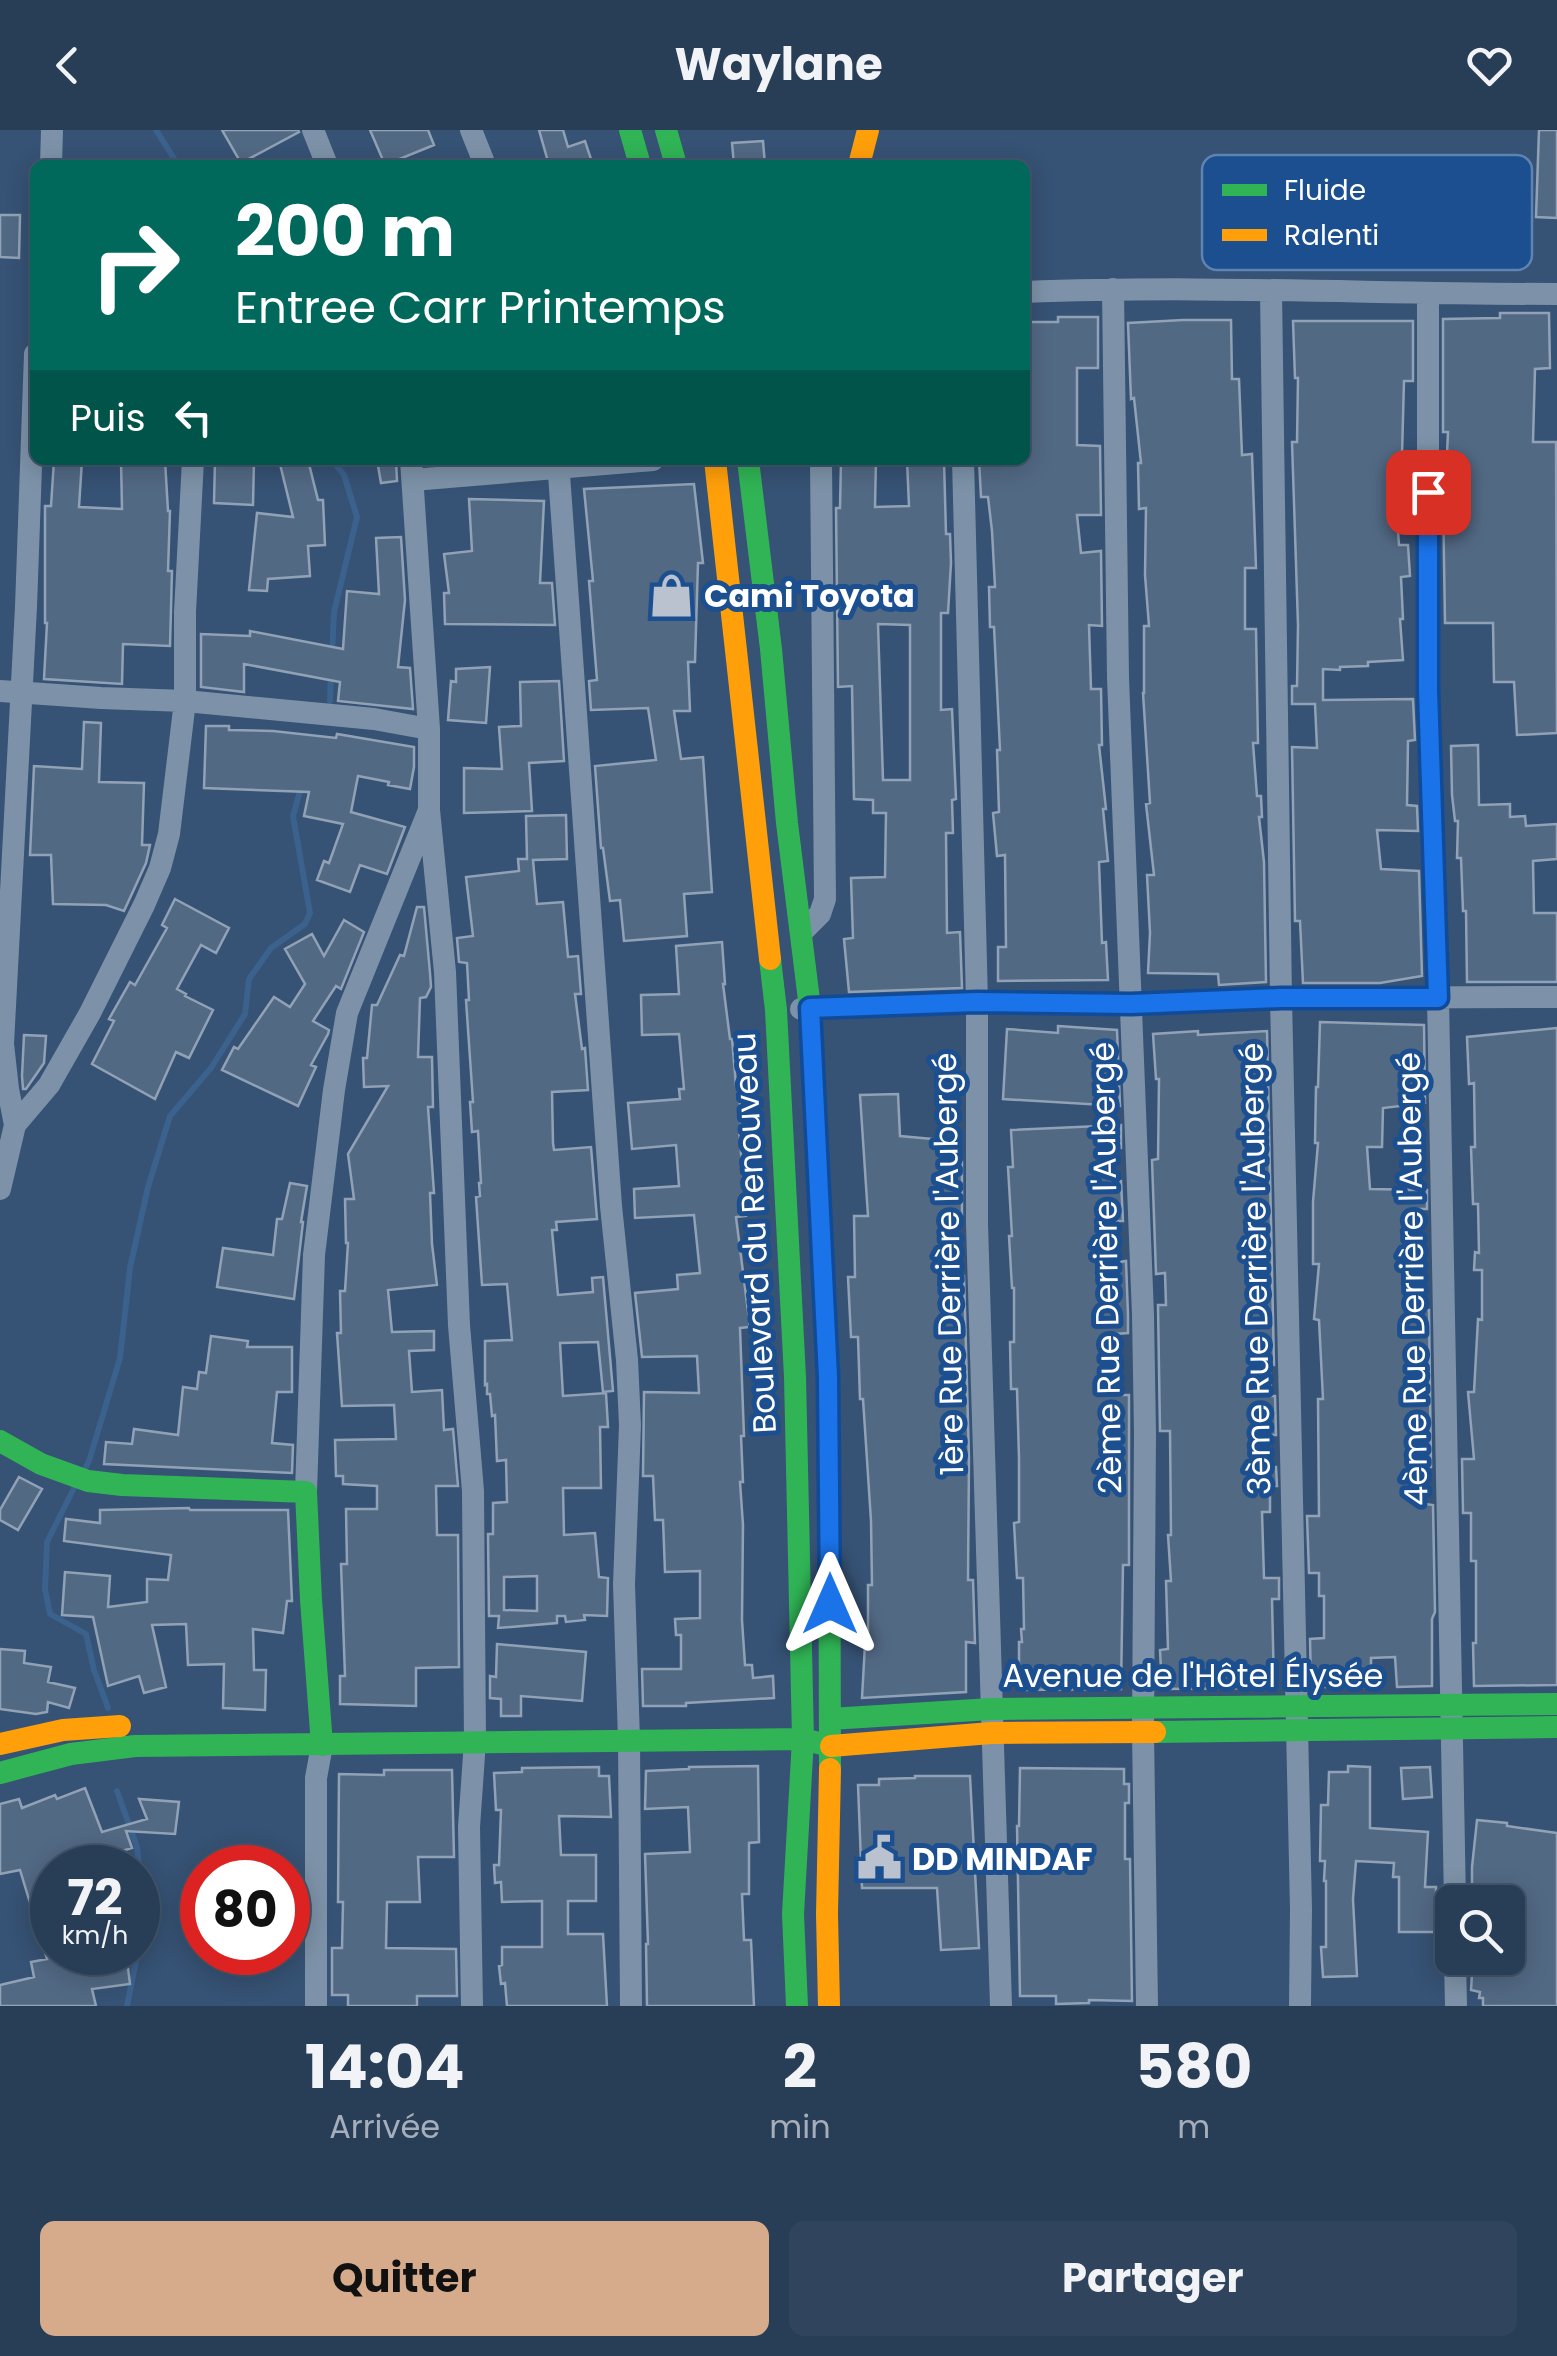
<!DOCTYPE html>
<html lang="fr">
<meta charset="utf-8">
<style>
:root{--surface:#283e57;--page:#30455d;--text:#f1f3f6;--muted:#a5aeba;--line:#44576d;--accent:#d6ab8b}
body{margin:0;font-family:Poppins,sans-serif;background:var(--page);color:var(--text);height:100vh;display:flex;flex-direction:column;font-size:38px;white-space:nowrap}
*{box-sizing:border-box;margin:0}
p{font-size:32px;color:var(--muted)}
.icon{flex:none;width:55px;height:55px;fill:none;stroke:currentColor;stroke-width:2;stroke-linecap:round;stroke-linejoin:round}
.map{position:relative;height:1876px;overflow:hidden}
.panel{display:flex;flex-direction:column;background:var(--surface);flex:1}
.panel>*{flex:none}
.hud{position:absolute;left:30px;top:30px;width:1000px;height:305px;border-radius:15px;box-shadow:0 5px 25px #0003,0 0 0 2px var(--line);background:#00695c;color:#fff;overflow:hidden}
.fabs{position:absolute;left:1435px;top:1755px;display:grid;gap:20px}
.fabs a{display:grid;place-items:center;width:90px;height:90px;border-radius:15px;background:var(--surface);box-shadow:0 5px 25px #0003,0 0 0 2px var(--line);font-size:50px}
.speed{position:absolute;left:30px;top:1715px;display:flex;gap:20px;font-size:50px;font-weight:700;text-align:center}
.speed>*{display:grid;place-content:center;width:130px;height:130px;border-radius:50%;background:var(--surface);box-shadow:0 5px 25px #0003,0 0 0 2px var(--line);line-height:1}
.speed small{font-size:25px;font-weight:400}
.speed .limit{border:15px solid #d22;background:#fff;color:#111}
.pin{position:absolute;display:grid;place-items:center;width:85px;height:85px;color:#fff;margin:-42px;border-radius:20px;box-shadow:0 5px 15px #0006}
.me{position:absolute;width:110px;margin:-55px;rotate:0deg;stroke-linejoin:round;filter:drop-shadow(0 0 8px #0008)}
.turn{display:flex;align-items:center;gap:35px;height:210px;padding:0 40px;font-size:45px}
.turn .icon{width:130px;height:130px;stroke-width:2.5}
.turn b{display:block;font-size:70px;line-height:85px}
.then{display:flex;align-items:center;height:95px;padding:0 40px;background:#0003;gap:20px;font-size:38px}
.eta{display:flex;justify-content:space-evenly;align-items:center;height:170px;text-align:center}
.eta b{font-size:60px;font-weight:700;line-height:70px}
.action{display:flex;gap:20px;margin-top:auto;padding:20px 40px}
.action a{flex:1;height:115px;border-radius:15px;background:var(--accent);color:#111;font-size:40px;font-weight:700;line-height:115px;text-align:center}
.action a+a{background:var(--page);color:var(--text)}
header{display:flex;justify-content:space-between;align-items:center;height:130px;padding:0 40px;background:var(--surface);font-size:45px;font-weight:700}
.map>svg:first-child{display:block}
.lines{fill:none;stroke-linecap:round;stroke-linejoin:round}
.stream{stroke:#3b618d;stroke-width:6}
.building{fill:#526984;stroke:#92a2b6;stroke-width:2.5;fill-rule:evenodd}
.street{stroke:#7d92a8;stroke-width:22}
.fast{stroke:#30b455;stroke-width:22}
.slow{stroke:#ff9f0a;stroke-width:22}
.route-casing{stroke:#114b97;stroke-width:25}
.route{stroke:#1a73e8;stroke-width:18}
.labels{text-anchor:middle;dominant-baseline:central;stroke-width:10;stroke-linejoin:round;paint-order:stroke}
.poi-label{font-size:32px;font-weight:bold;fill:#fff;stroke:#1b4f8f;text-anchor:start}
.street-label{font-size:32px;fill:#fff;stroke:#1b4f8f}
.key{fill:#1b4f8f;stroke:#5f84b1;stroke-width:2.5}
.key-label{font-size:28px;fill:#fff}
</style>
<header><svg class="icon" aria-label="back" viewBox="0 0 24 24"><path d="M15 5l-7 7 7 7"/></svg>Waylane<svg class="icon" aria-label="heart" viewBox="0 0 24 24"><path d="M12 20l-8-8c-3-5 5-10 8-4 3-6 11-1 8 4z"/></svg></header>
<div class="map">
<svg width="1557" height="1876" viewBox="0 0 1557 1876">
<rect width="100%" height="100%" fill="#365274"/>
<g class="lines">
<path class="stream" d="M156,0L178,35
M332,525L334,482L357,387L344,345L332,330
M330,571L331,542
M84,1341L89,1331L120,1228L130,1138L148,1057L170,986L211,938L245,884L249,849L271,818L305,794L310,783L293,686L302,654
M75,1356L47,1412L45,1459L50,1484L86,1504L94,1540L108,1578
M117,1661L137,1717L145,1786L127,1876"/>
</g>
<path class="building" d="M222,0H298L299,2L241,33Z
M370,0H428L434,15L385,35Z
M539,0H563L568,17L585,11L593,35H549Z
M1539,0H1557V88L1536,87Z
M763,11L765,35H734L732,13Z
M0,85H20L19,128L0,127Z
M1500,183H1549L1550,238L1535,239L1533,312H1556L1557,603L1517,605L1514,552H1494L1493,493H1445L1443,368H1445L1448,302H1443V189L1500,188Z
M1058,187H1098V238H1077V315L1100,316L1101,385H1077L1081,423L1101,421L1102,496L1089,495L1091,559H1101L1102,615H1099L1106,679H1103L1108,731L1099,732L1102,813L1106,812L1108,850L998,851V817H1006L1005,725L997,726L993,683L999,682L997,620H1000L994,497H990L989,457H995L992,401L988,367H981L979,330H1025V192H1058Z
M1183,190H1231L1232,249H1239L1242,325L1252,324L1256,438H1245V499H1256L1258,613H1253L1257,666H1261L1262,687H1259L1264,732L1266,852L1219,855L1218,844L1148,843L1150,803L1147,745H1154L1146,674L1150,673L1143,563H1144V496H1149L1145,445L1146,378L1139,379L1138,333H1141L1134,268L1131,269L1128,193Z
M1293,191H1413V251H1404L1402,325L1410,324L1413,371L1396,372L1399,415H1408L1410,446L1401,447L1403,489H1400L1403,530L1368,532V536L1340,537V540L1323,539V570L1413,569L1415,610L1408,611L1407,675L1417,676L1418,701L1377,700L1381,739L1419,741L1422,846L1380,853H1303L1300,791H1295L1292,617L1317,618L1315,574H1292V556H1297L1298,495L1292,312H1297L1298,248H1295Z
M54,330H82L79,377L122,379L121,330H165L168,381H170L168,441H172L170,516L123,514L122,554L44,549L47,493H45V376H51Z
M215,330H254L253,375L214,373Z
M279,330H308L318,370H323L325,415L308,416L310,446L268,449L267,461L249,460L257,383L293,387Z
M377,330H396L397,351L381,353Z
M841,330H876L875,377L909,376L907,330H944L946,404H950L951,433L948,483H941V580L952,579L956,669L952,670L953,703H946L947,803L960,802L962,858L849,862L844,809L853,808L851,748L885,747L886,683H873V670L854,669L852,556L838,557L836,378H840ZM878,494L910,495V650H883Z
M694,354L703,433H698L695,532H688L690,581H674L681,629L703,627L712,762L684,764L687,806L624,811L620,770L610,771L603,718H601L595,636L656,630L648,578L591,580L589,551L597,550L589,451H593L584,359Z
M469,369L544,371L540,453H552L555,495L445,494L444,463H449L444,424L472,421Z
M401,407L405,470L398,537L410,538L413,579L338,571L340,552L244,534V562L201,557V504L250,506V501L343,519L347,461L379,464L376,408Z
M490,537L486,593L448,590L451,551L456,552V539Z
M559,551L564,631L529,633L532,681L464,683V638L502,639L499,597L521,596L520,552Z
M84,592L101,593L99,652L144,653L142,715H150L146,733L124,781L106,775L53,774L51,725H30L34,636L82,639Z
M206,596H229V600L273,601L336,608L337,604L414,617V637L410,659L388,655L389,652L358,646L351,682L405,697L387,744L360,735L350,762L317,750L324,731L329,733L343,694L304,686L309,662L204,658Z
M1478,615L1479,675L1510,674V687L1525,686L1526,696L1557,694V729L1533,731L1534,783H1557V852H1467L1466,781H1463L1461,728H1457L1458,691H1455L1452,665L1451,616Z
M566,685L567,729L533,730L537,774L563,772L568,827L578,826L581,864H575L582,919L585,918L588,960L552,962L553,1013L554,1020L591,1017L597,1089L556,1092L557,1100H552L558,1165L593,1162L592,1148L603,1147L613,1261L603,1262L598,1212L560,1213L563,1266L606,1263L608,1297H600L601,1358H563L564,1405L595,1403L599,1447L608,1448L607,1486L584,1485L585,1490L566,1492L565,1486H557V1493L498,1498L499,1486H489L488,1404H493V1373L507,1372L506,1330L497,1331L495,1285L492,1286L490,1264H487V1254L485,1255V1211L512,1210L507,1154L482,1155L476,1067L480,1066L479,1053H481L478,1001L472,1002L470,972H473L466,870H469L467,833L459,832L457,808L473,806L466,747L519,741L518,729H527L526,686ZM537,1446V1481L504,1480V1447Z
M175,769L229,798L216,823L201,815L177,859L186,864L185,866L213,880L189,928L176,922L155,969L92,934L114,891L109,889L130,852L135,855L167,798L162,795Z
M417,777H424L430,843L431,857L426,867L420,868L418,927H432L433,977H428L434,1063H430L432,1114L437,1155L388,1160L392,1202L434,1201V1220L409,1221L412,1262L442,1260L444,1300L453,1299L458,1356H436L437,1405H458L459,1537L416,1538V1576L340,1574V1546H345L341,1434H347L346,1379H377V1356L343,1354V1346H336L335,1310L396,1309L394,1275L342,1276L337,1203H341L340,1161H345L348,1113H346L345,1069H354L348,1024L388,956L364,957L363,928H367L372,875H377L400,825L404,826Z
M344,790L364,802L341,859L336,856L313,891L329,900L328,904L311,935L316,937L298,976L222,940L234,917L238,919L274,867L290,877L305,854L285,819L312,804L324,826Z
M722,812L725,854H723L730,909H732L736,955H739L741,997L739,998L746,1086L736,1087L750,1197L740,1198L744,1306H741L743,1352H740L743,1395L742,1490L745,1535H752L753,1548L773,1546L774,1568L686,1573V1576H643L642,1539H681V1505H676L675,1489L700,1488V1441L665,1442L663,1390H655L653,1346H643L644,1262L699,1263L697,1226L642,1227L635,1163L678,1159L677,1145L700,1143L694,1085L635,1088L634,1059L679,1056L676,1015L632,1019L628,973L680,969L679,959H684L679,904L642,905L641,865L679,864L676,816Z
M1320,892L1424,895L1425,973L1383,978L1382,1017H1367L1370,1059L1427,1060V1079H1414L1421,1125L1422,1180H1429L1431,1337H1424L1425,1374L1433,1375L1435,1482L1432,1489V1556L1397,1557L1395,1527L1371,1528V1557H1311L1310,1509L1324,1508V1466H1319V1443H1309L1307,1386H1319L1318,1269H1323L1319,1190L1314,1189L1319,1134H1313V1072L1318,1013H1315L1316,957H1318Z
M1058,896L1117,900L1120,976L1003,969L1007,899L1058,903Z
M1557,898V1555L1474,1556L1473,1513H1476V1431H1471V1383H1463L1462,1329H1474L1468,1262H1474L1478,1189L1482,1190V1140H1474L1475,1122L1479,1123L1478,1074H1473L1471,1017H1475L1474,953L1469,954L1467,907Z
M1198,901V905L1267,901L1274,1235H1270L1271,1266H1275L1276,1305H1270L1271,1337H1276L1277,1356H1270V1382H1262L1264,1448H1279V1469H1272L1274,1558L1162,1559L1160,1520L1168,1519L1166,1451H1171L1168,1405H1171L1170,1301H1160L1158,1175H1166L1165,1143L1156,1144L1152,1030L1158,1029L1159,949H1156L1153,904Z
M24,905L46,906L44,933L26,959H23L22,946Z
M898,964L900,1006L956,1011L953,1025H958V1032H962V1085L947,1086L949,1146H964L969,1328L968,1450H973L975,1513L966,1512V1562L862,1568L865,1514H868V1455H872L871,1391L863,1269H860L858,1207H851L848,1147H855L854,1086H868L860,965Z
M1121,995V1018L1107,1017L1110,1052L1121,1051L1123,1091H1111L1119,1132L1126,1131L1128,1185V1203L1115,1204L1119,1265H1129V1435H1123L1121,1559L1019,1560V1512H1022L1021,1499H1024L1023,1448H1017L1014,1393L1019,1392V1328L1017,1259H1011L1010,1212H1014V1158H1012L1009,1106H1012L1008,1037H1013L1011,1000Z
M290,1053L307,1056L301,1092H303L294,1169L217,1157L223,1118L273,1125L277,1089H282Z
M211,1206L248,1211L247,1217H292V1262H277L272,1313L293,1315L292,1343L104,1334L106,1312L132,1314L134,1299L178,1305L183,1257L197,1259L199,1242L206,1243Z
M19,1347L42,1359L18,1400L0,1390V1380Z
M189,1378L190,1380H288L292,1471H287L283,1503L253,1499L254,1540H266L265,1580L223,1578L224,1534L188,1535L186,1494L152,1495L166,1557L144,1563L139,1546L108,1556L93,1487L62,1485L65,1442L110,1446L108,1477L147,1472V1449L168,1450L171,1425L64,1411L66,1389L100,1393V1380Z
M497,1514L586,1522L582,1571L521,1566V1586H501V1569L490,1568V1546L496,1547Z
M0,1519L25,1521L24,1533L51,1537L48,1552L75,1558L69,1578L48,1572L47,1582L36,1584L0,1579Z
M758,1636L759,1712L749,1713V1764H742L744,1810H751L754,1876H647L646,1814H648L645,1724L690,1722L688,1677L645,1679L646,1641L689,1639V1637Z
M1348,1636L1370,1637V1698L1428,1702L1425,1757H1436V1802H1399V1747H1393L1394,1733L1356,1731L1353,1769L1357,1846L1323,1847L1321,1817H1326V1751H1324L1325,1731H1320L1321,1675H1328L1329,1642H1348Z
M599,1637V1646H609L611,1687L559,1686L561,1725H596V1771H568V1804H603L607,1876H507L505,1853L501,1854L499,1836L502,1835V1817H542V1771L502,1772L501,1752L495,1753L494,1735H499L501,1680H496L494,1643L522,1642V1638Z
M1430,1637L1432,1667L1403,1669L1401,1638Z
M1020,1638L1124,1639V1654H1129V1673H1125V1729H1130L1132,1871L1089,1870V1873L1056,1874V1866H1020L1017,1696H1019Z
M384,1640H452L454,1727H418L420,1772H387L386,1818L456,1819L457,1866H417V1876H348V1865H332V1818H342L343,1772H338L339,1644L384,1645Z
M915,1646H970L979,1818L941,1820L937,1758H862L858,1655H879V1649L915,1648Z
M85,1658L102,1702L147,1689L139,1669L179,1672L175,1704L126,1701L132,1718L112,1724L116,1738H52V1822H126L130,1854L92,1859L96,1876H0V1855L34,1847L31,1832L47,1829L20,1740L0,1744V1674L19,1669L22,1678L55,1665L57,1669Z
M1477,1690L1507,1693V1696L1557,1703V1876H1483V1868H1479L1480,1862L1471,1860L1473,1828H1513V1817H1515L1514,1772H1472V1737Z"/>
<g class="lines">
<path class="street" d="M313,0L327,35
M471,0L485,35
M51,35L52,0
M1113,159L1118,548L1143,1185L1145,1303L1143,1601L1147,1876
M1271,161L1281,868L1301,1779L1300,1876
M1025,162C1202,155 1380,164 1557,164
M1428,164V560L1438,868L1455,1772
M558,330L611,1076L627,1230L630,1295L624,1454L629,1610L631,1876
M963,330L977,872V1094L1001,1876
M413,350L653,330
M0,561L101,568L185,571L374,589L429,599
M429,680L445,842L459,1195L473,1361L475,1611L469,1697L472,1876
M802,802L820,784L825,769L821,330
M801,879L977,872L1131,874L1281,868L1557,867
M15,995L49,955L90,883L144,775L160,738L169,704L185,571V482L193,330
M0,1059L15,995L8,959L3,914L26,477L35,224
M306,1362L314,1125L334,960L347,883L429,680V599L411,330
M1455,1828L1456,1876
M316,1876V1648L322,1615"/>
<path class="fast" d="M630,0L640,35
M666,0L676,35
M748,330L771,519L787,693L810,878L829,1247L830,1639
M770,829L776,880L795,1247L803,1609L793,1784L797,1876
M0,1311L41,1334L88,1351L122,1355L306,1362L311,1470L322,1615
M830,1589L991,1579L1557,1574
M1155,1602L1557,1597
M0,1643L71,1624L135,1616L803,1609L830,1616"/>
<path class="slow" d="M859,35L868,0
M715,330L770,829
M0,1614L63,1600L120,1596
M831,1616L991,1603L1155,1602
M829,1876L827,1784L830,1639"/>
</g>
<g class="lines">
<defs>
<path id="route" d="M830,1474L828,1247L810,878L977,872L1131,874L1281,868H1438L1428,560V362"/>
</defs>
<use href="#route" class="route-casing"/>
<use href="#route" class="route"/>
</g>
<defs>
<symbol id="shop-bare" viewBox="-9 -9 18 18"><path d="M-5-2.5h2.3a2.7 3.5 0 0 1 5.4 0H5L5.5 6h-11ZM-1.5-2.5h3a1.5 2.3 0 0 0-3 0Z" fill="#b9c2ce" stroke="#1b4f8f" stroke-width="2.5" paint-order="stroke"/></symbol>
<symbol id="civic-bare" viewBox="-9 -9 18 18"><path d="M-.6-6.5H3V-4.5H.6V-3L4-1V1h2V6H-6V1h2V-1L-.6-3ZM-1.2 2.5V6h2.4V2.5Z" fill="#b9c2ce" stroke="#1b4f8f" stroke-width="2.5" paint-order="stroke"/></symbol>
</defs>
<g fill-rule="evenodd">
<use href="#shop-bare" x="640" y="434" width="63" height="63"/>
<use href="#civic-bare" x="848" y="1696" width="63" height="63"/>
</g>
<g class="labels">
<g class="poi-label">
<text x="704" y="465">Cami Toyota</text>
<text x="912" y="1728">DD MINDAF</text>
</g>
<g class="street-label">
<text transform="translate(754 1103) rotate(-93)">Boulevard du Renouveau</text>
<text transform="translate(948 1134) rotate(-91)">1ère Rue Derrière l'Aubergé</text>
<text transform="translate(1106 1138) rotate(-91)">2ème Rue Derrière l'Aubergé</text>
<text transform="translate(1255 1139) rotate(-91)">3ème Rue Derrière l'Aubergé</text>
<text transform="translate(1412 1149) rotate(-91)">4ème Rue Derrière l'Aubergé</text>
<text x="1193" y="1545">Avenue de l'Hôtel Élysée</text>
</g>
</g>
<rect x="1202" y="25" width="330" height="115" rx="15" class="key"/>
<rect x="1222" y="54" width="45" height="12" fill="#30b455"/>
<rect x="1222" y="99" width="45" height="12" fill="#ff9f0a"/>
<g class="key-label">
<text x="1284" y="70">Fluide</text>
<text x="1284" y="115">Ralenti</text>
</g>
</svg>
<div class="fabs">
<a><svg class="icon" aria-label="search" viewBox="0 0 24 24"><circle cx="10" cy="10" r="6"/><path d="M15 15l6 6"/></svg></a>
</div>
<div class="speed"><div>72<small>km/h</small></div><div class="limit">80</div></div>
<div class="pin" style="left:1428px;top:362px;background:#d93025"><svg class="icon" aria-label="arrive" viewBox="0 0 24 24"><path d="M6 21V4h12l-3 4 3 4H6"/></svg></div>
<svg class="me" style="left:830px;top:1474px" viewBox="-20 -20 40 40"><path d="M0-17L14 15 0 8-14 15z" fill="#1a73e8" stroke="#fff" stroke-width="4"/></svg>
<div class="hud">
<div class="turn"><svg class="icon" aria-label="right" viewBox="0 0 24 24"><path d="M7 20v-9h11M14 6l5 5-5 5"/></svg><div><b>200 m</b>Entree Carr Printemps</div></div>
<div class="then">Puis<svg class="icon" aria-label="left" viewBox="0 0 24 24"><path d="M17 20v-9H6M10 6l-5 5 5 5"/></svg></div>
</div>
</div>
<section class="panel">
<div class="eta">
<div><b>14:04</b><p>Arrivée</p></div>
<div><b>2</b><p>min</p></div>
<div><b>580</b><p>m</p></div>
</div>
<div class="action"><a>Quitter</a><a>Partager</a></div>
</section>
